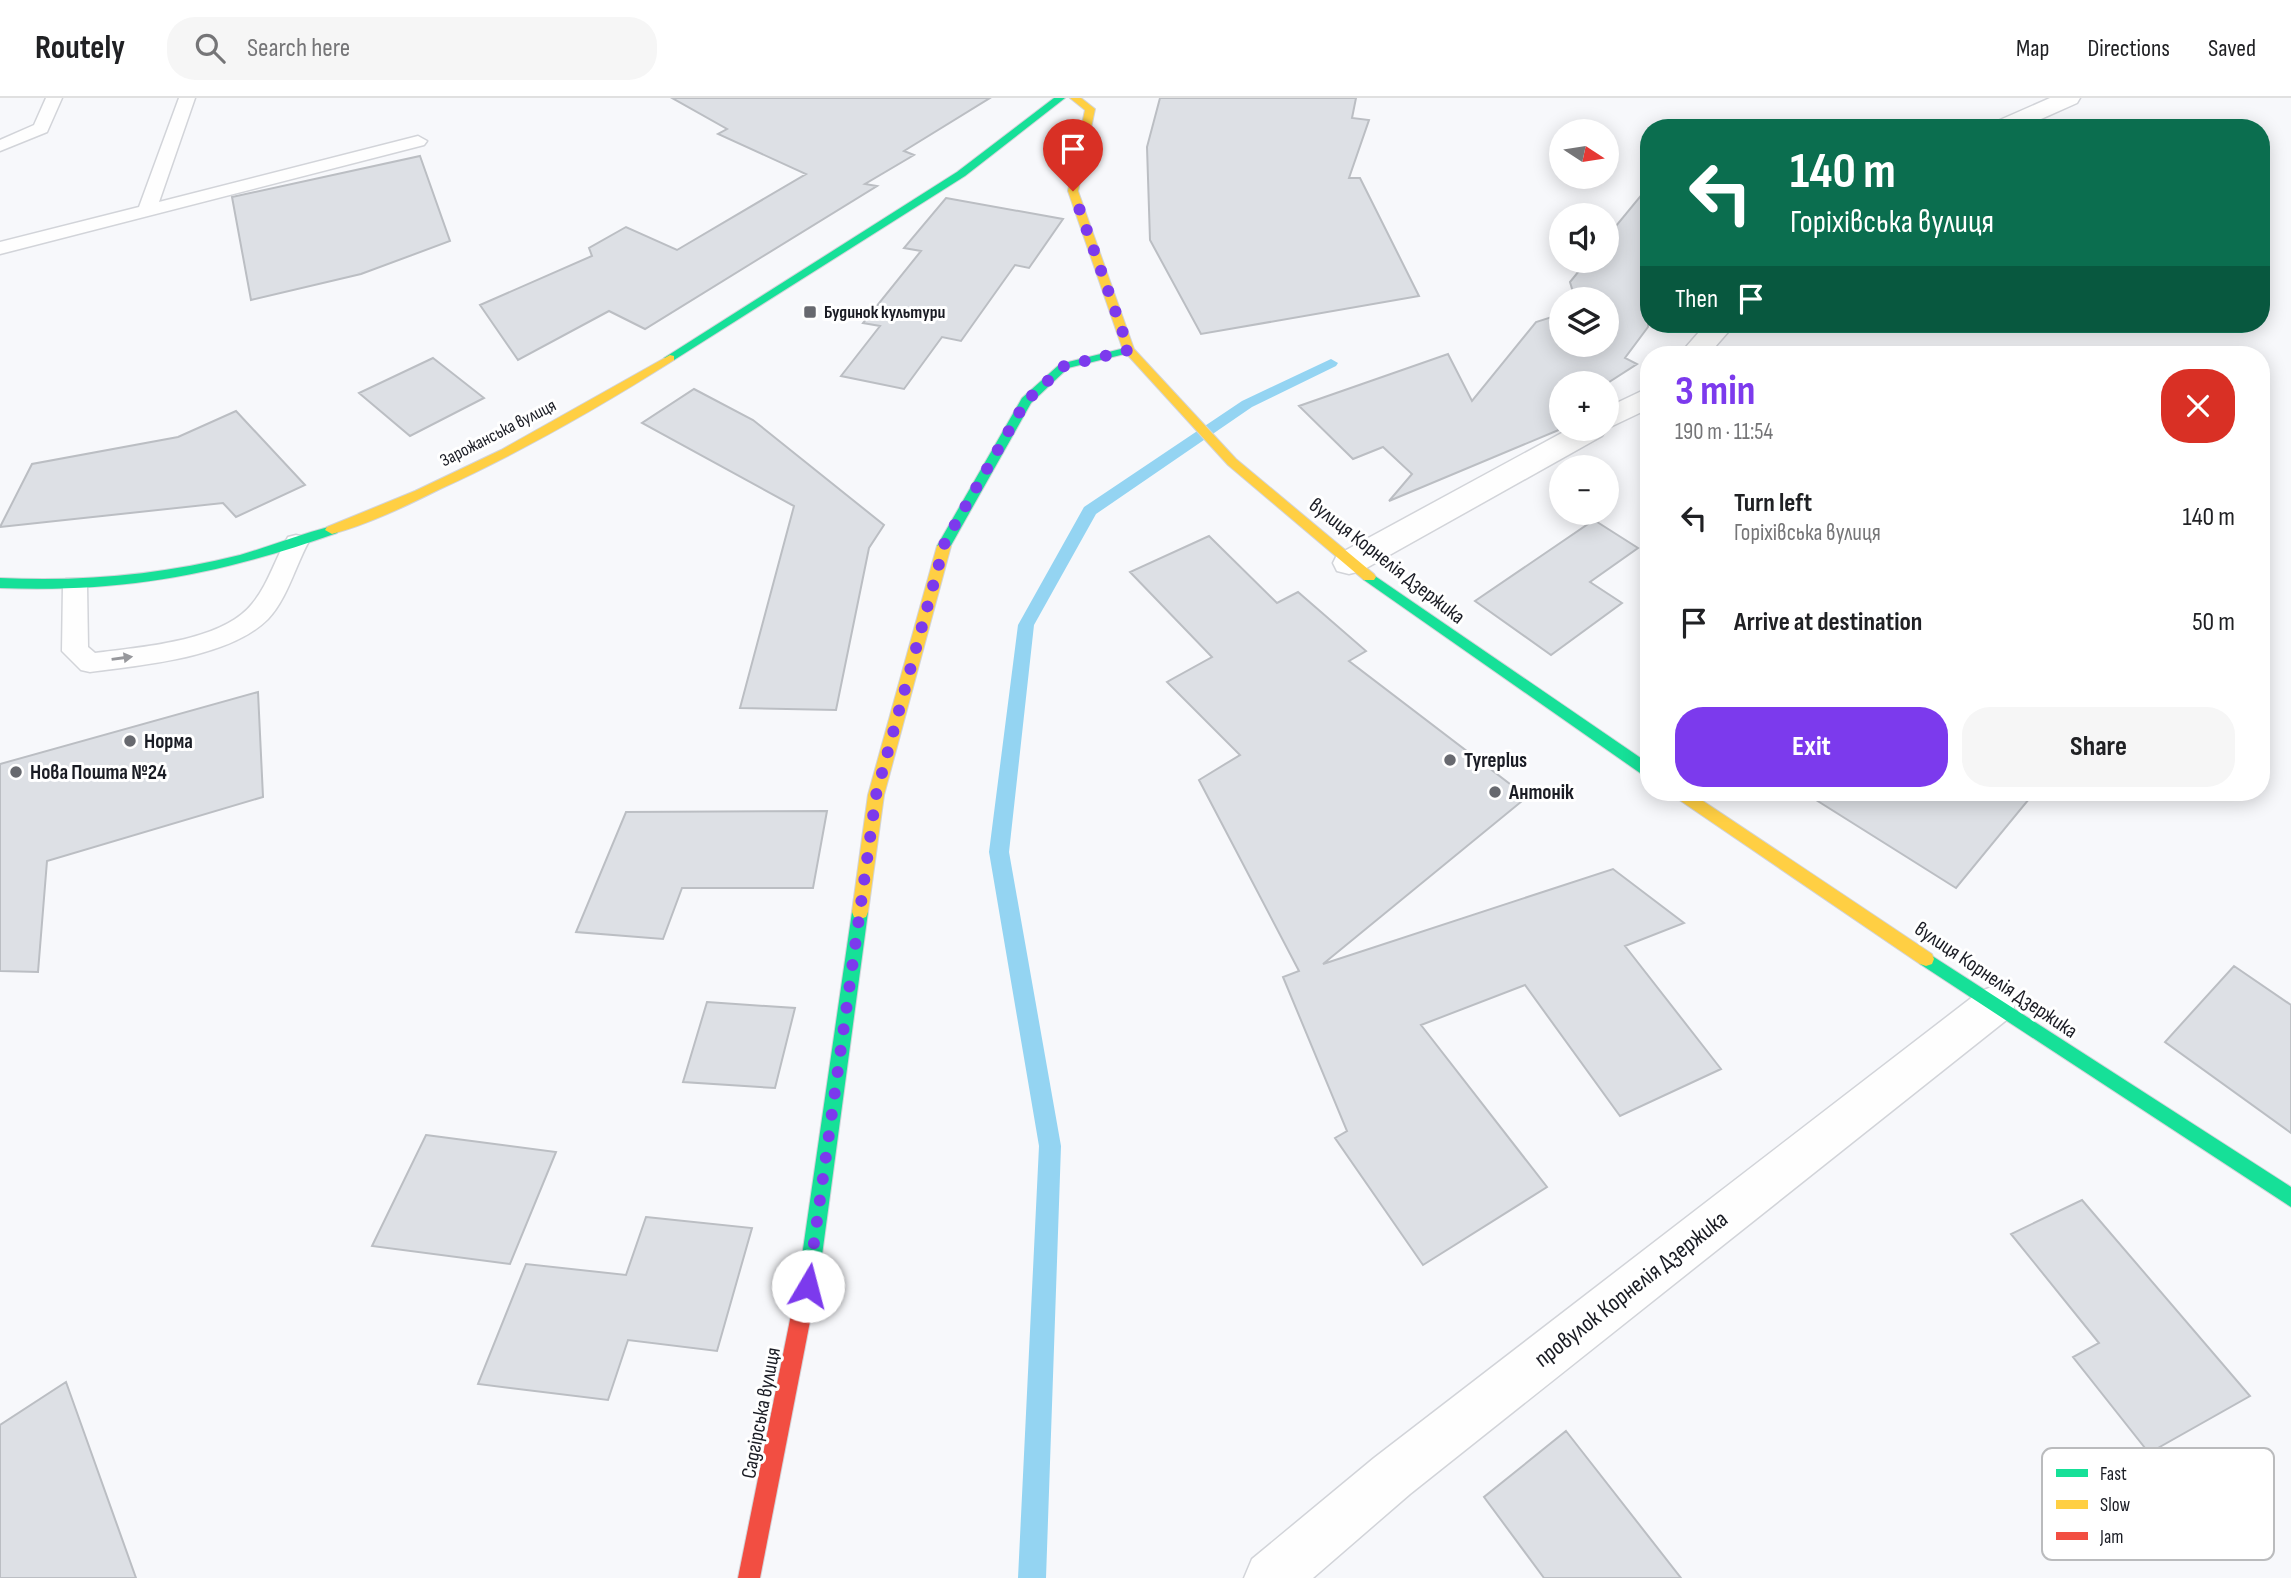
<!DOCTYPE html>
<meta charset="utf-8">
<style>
:root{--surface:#fff;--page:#f6f6f6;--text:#202124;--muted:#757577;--line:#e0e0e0;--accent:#7c3aed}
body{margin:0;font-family:"Sofia Sans Condensed",sans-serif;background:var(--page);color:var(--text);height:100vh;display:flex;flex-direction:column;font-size:26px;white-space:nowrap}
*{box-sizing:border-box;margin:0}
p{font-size:23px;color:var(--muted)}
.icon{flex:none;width:38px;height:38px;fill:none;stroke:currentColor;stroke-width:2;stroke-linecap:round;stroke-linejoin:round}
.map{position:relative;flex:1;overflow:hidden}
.sheet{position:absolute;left:1640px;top:248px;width:630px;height:455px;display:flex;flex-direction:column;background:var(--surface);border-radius:28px;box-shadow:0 4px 18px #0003}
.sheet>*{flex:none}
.banner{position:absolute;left:1640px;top:21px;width:630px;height:214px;border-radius:28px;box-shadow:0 4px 18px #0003;background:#0b6e4f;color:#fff;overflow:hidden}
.needle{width:46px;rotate:102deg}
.tools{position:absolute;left:1549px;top:21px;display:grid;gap:14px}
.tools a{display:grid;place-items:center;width:70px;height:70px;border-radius:50%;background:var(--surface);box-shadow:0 4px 18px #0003;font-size:35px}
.pin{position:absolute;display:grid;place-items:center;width:60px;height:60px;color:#fff;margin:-72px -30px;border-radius:50% 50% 50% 0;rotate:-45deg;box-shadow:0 0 7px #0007}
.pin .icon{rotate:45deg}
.me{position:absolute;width:77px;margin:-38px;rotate:8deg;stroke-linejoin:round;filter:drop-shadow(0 0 5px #0008)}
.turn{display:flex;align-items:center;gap:24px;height:147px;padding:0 35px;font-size:32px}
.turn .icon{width:91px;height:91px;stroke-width:2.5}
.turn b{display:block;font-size:49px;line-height:60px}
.then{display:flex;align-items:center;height:66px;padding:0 35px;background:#0003;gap:14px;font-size:26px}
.round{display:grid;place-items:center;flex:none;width:74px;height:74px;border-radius:28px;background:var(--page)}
.summary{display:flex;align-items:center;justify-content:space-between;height:119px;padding:0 35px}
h1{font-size:42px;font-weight:700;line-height:52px;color:var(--accent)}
.button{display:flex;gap:14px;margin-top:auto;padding:14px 35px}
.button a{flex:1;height:80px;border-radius:28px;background:var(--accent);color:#fff;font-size:28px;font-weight:700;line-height:80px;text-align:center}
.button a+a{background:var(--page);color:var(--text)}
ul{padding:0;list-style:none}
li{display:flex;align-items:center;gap:21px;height:105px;padding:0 35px}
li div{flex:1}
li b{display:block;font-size:26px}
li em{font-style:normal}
header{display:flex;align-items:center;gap:42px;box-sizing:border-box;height:98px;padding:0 35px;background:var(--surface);border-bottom:2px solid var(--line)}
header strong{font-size:33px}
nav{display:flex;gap:38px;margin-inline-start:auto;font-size:24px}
.search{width:490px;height:63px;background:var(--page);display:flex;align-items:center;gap:18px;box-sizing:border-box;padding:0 24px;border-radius:28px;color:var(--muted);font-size:26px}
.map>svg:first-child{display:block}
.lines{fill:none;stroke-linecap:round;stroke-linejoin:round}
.stream{fill:#94d4f2;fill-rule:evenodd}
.building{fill:#dde0e5;stroke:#bbbec3;stroke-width:2}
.lane-casing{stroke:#d2d4d9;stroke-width:3}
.street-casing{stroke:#d2d4d9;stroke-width:3}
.fast-casing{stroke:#d2d4d9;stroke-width:2}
.slow-casing{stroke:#d2d4d9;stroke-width:2}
.jam-casing{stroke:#d2d4d9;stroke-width:2}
.lane{fill:#fefefe;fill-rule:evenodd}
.street{fill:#fefefe;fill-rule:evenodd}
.fast{fill:#16e098;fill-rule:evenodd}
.slow{fill:#ffcf43;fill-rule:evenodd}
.jam{fill:#f24e42;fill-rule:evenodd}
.oneway{fill:#97989c}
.route{stroke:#7c3aed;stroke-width:12;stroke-dasharray:0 21.6}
.poi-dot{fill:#67696f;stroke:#fff;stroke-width:2.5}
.labels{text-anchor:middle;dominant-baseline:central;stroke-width:6;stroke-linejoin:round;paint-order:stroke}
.far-poi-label{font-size:18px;font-weight:bold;fill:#1a1c24;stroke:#fff;text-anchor:start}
.far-street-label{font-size:18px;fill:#1a1c24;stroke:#fff}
.street-label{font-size:21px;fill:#1a1c24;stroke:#fff}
.poi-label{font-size:21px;font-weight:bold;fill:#1a1c24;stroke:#fff;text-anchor:start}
.near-street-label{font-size:24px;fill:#1a1c24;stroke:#fff}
.key{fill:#fff;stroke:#babbbd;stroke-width:2}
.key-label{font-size:19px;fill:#1a1c24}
</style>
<header>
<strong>Routely</strong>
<div class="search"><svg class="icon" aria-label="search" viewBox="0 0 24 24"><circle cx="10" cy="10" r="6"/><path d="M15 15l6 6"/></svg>Search here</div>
<nav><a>Map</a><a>Directions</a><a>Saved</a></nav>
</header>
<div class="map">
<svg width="2291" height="1480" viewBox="0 0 2291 1480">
<rect width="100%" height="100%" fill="#f7f8fb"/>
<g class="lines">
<path class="stream" d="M1331,261L1338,265L1336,268L1252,309L1096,416L1034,527L1009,754L1061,1048L1046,1480H1018L1039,1048L989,754L1018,527L1084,409L1242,303Z"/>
</g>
<path class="building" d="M672,0H990L904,53L914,57L865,86L877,88L645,231L609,213L518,262L480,207L592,158L589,150L626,129L677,152L806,76L718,36L727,31Z
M1160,0H1356L1352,20L1369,22L1349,80H1360L1419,198L1201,236L1150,142L1147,49Z
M420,58L450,143L361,176L251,202L232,99Z
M1648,89V229L1625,260L1637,266L1606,286L1561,285V331L1389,403L1412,376L1383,349L1353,361L1299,308L1448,256L1472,303L1536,224L1561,216V247H1606V201H1575L1570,184L1587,163H1606V140Z
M946,100L1063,121L1029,170L1015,167L961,243L942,239L904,291L841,278L880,228L863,225L921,153L904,150Z
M433,260L484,300L410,338L359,295Z
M694,291L753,322L884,427L869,450L836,612L740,610L794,408L642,325Z
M236,313L305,387L236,419L223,405L0,429L32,366L178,339Z
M1594,422L1638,450L1590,484L1622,505L1551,557L1475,503Z
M1209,438L1277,505L1298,494L1366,553L1349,563L1527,699L1323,866L1613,771L1684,825L1625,848L1721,971L1620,1018L1525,887L1421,927L1547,1089L1423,1167L1335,1040L1347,1033L1283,879L1299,873L1199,682L1240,657L1167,584L1212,559L1130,474Z
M258,594L263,699L47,763L38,874L0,873V666Z
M1805,695H2034L1956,790Z
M827,713L813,790H682L663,841L576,834L626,714Z
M2234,868L2291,907V1035L2165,944Z
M707,904L795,910L775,990L683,984Z
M426,1037L556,1054L510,1166L372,1148Z
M2082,1102L2250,1298L2149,1355L2073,1259L2099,1245L2011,1136Z
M646,1119L752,1130L717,1253L628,1242L608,1302L478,1286L526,1166L626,1177Z
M66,1284L136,1480H0V1327Z
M1566,1333L1681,1480H1544L1484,1399Z"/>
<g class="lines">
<defs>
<path id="lane" d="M46,0H62L47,34L0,53V42L34,27Z
M179,0H195L159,104L418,38L427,43L424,47L0,156V144L139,109Z
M296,437L304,439L308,445C295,469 287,501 268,521C229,560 142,567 90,574L81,572L62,553L63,487L66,481H84L87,487L88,549L95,555C139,549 222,544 252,506C268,487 275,461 288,439Z"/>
<path id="street" d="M2050,0H2080L2077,5L2021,30H1990L1993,25Z
M1706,226H1735L1708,257H1679Z
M1648,290V311L1606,331L1602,338L1361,473L1349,476L1337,473L1333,465L1337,457L1569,331H1606V310Z
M1994,888L2009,894L2015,907L2009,920L1410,1396L1313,1480H1244L1252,1461L1374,1360L1979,894Z"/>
<path id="fast" d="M1054,0H1065L965,78L674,262L664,260L957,74Z
M1129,249L1133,250V254L1068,270L1031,305L949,451H939L937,448L1022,300L1060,266Z
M332,428L339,432L337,435C221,476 123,495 0,490V480C82,484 160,477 240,457C271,448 301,436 332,428Z
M1369,474L1648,665V679L1643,677L1364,482L1362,479L1364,476Z
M860,807L866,809L868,814L820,1172L817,1179L810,1182L803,1179L800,1172L852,814L854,809Z
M1926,854L2291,1089V1109L1920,866L1918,861L1920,856Z"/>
<path id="slow" d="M1070,0H1081L1095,11L1078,93L1134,251L1236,361L1374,476L1376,479L1374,482H1364L1228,367L1123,252L1068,93L1085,12Z
M670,257L674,258V262C598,310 521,354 440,391C406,408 369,426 332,436L325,432L327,429L415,393L501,352Z
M944,444L951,448L884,697L868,814L866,819L860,821L854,819L852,814L868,697L937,448Z
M1672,695H1691L1932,856L1934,861L1932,866L1926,868L1920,866L1675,699Z"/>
<path id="jam" d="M810,1162L817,1165L820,1172L760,1480H738L800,1172L803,1165Z"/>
</defs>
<use href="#lane" class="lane-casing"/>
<use href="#street" class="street-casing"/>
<use href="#fast" class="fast-casing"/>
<use href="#slow" class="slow-casing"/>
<use href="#jam" class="jam-casing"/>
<use href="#lane" class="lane"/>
<use href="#street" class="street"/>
<use href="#fast" class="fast"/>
<use href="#slow" class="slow"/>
<use href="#jam" class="jam"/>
</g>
<defs><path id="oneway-solid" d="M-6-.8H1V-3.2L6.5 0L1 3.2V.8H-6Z" transform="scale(1.75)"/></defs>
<use class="oneway" href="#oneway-solid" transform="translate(122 560) rotate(-8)"/>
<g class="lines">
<path class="route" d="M808,1188L876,697L945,444L1026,303L1064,268L1129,252L1073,93"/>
</g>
<g class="poi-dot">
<rect x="803" y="207" width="14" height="14" rx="3.5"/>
<circle cx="130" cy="643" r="7"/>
<circle cx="1450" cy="662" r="7"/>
<circle cx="16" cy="674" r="7"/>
<circle cx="1495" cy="694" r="7"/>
</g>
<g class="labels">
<g class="far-poi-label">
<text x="824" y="214">Будинок культури</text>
</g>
<g class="far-street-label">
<text transform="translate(498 335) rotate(-27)">Зарожанська вулиця</text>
</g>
<g class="street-label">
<text transform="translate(1387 463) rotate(38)">вулиця Корнелія Дзержика</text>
<text transform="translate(1996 882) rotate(34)">вулиця Корнелія Дзержика</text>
<text transform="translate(761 1315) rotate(-79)">Садгірська вулиця</text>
</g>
<g class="poi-label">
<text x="144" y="643">Норма</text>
<text x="1464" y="662">Tyreplus</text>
<text x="30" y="674">Нова Пошта №24</text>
<text x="1509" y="694">Антонік</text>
</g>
<g class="near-street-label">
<text transform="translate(1631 1191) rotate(-38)">провулок Корнелія Дзержика</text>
</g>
</g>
<rect x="2042" y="1350" width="232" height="112" rx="10" class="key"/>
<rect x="2056" y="1371" width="32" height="8" fill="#16e098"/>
<rect x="2056" y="1402" width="32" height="9" fill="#ffcf43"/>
<rect x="2056" y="1434" width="32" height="8" fill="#f24e42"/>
<g class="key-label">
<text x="2100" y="1382">Fast</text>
<text x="2100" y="1413">Slow</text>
<text x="2100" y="1445">Jam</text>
</g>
</svg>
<div class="tools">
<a><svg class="needle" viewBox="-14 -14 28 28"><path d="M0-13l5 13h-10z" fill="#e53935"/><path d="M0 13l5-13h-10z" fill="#757577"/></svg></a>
<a><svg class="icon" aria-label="sound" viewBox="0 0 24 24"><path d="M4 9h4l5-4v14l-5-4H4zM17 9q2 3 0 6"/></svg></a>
<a><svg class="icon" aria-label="layers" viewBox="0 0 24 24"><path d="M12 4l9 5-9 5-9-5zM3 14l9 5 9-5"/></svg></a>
<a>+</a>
<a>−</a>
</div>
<div class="pin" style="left:1073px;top:93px;background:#d93025"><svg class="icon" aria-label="arrive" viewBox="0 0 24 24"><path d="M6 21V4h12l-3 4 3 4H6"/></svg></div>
<svg class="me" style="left:808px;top:1188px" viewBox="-20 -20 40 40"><circle r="19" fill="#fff"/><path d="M0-13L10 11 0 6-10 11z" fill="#7c3aed"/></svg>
<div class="banner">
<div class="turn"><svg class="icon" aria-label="left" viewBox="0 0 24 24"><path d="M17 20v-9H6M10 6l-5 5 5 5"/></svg><div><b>140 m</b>Горіхівська вулиця</div></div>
<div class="then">Then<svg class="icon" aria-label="arrive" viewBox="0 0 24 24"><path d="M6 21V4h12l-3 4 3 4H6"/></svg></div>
</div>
<section class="sheet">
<div class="summary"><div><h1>3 min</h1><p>190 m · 11:54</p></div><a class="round" style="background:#d93025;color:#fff"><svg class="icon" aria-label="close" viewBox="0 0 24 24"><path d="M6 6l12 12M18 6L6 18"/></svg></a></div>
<ul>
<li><svg class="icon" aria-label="left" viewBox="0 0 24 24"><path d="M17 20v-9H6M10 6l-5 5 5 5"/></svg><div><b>Turn left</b><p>Горіхівська вулиця</p></div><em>140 m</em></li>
<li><svg class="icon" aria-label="arrive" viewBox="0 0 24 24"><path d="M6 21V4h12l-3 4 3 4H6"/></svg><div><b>Arrive at destination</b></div><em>50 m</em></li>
</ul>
<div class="button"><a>Exit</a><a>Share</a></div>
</section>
</div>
